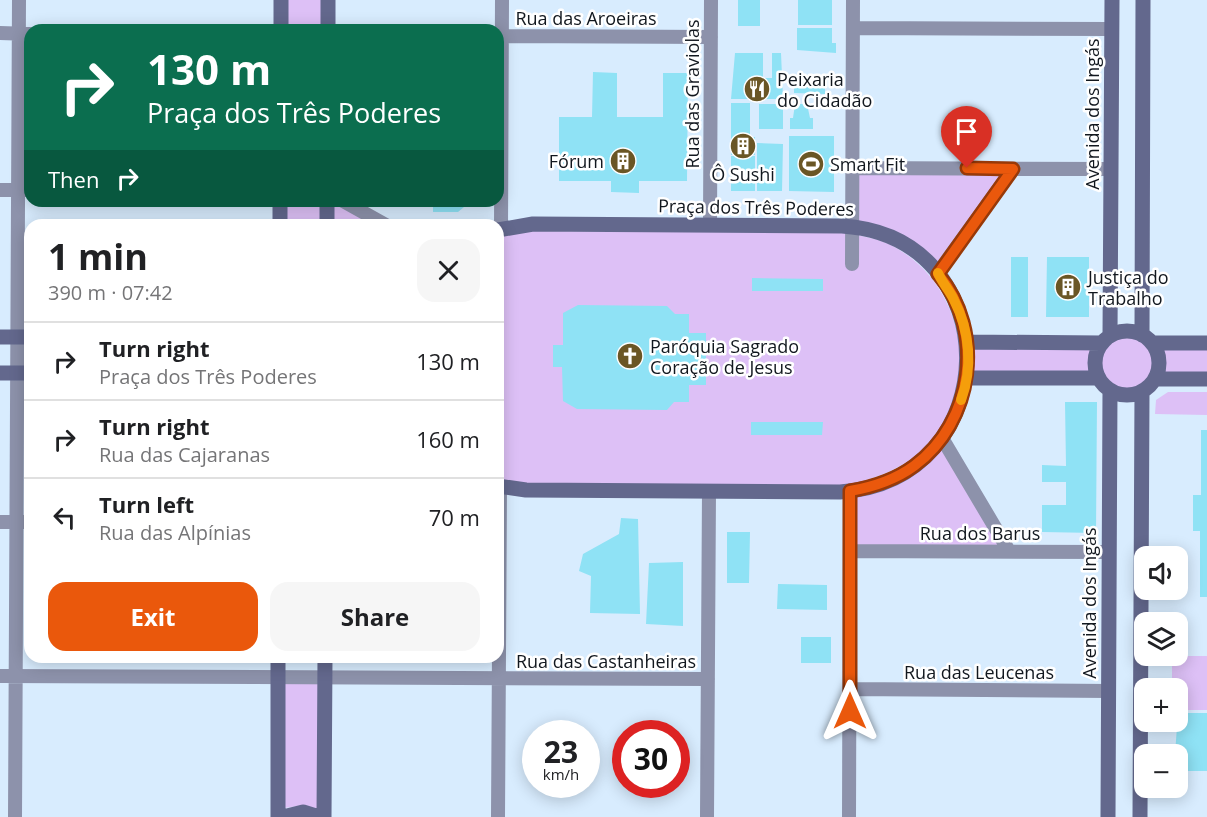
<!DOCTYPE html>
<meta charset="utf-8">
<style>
:root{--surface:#fff;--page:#f6f6f6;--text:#202124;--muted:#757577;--line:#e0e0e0;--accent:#ea580c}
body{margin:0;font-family:"Open Sans",sans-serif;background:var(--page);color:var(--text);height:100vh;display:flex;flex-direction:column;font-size:22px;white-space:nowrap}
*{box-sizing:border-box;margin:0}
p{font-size:20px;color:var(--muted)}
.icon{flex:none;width:33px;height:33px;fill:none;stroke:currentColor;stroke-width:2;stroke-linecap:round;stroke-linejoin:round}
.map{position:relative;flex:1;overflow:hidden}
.drawer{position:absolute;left:24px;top:219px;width:480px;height:444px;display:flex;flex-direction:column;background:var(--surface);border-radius:18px;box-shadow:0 3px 15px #0003}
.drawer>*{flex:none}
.guide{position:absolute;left:24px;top:24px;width:480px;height:183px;border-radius:18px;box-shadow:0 3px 15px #0003;background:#0b6e4f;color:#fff;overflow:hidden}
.fabs{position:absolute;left:1134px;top:546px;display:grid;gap:12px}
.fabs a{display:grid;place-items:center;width:54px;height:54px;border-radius:12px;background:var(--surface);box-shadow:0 3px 15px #0003;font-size:30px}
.speed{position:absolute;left:522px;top:720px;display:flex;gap:12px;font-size:30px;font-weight:700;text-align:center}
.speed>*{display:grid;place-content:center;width:78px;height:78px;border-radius:50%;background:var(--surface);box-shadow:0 3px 15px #0003;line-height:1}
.speed small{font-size:15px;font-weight:400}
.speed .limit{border:9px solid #d22;background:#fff;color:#111}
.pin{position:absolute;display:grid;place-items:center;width:51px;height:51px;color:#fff;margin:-62px -26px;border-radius:50% 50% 50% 0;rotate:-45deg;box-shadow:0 0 6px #0007}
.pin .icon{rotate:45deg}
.me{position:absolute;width:66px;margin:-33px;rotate:0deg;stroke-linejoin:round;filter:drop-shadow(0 0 4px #0008)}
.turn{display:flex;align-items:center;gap:21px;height:126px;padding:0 24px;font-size:27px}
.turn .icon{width:78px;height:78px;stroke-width:2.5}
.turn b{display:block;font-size:42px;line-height:51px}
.then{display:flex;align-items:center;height:57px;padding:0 24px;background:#0003;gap:12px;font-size:22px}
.round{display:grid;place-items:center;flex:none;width:63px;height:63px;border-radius:18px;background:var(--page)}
.headline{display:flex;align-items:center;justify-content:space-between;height:102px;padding:0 24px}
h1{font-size:36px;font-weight:700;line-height:45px}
.cta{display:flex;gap:12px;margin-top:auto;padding:12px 24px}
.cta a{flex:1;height:69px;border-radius:18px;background:var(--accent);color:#fff;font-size:24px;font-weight:700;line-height:69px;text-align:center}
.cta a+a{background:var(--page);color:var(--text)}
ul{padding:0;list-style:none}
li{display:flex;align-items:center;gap:18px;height:78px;padding:0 24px;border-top:2px solid var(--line)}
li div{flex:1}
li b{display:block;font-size:22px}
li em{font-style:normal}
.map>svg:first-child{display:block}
.green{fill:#ddc0f6}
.building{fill:#8fe2f5}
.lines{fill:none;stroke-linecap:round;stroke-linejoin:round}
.street{stroke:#8d92ab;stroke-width:14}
.secondary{stroke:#63688d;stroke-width:15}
.route-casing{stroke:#983908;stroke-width:15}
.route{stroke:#ea580c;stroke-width:10}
.slow{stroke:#f59e0b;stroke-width:10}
.labels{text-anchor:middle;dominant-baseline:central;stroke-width:5;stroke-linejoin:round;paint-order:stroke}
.street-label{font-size:18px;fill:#11171e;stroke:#fff}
.poi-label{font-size:18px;fill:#11171e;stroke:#fff;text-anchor:start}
</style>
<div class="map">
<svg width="1207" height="817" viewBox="0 0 1207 817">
<rect width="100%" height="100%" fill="#d8ecfe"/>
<path class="green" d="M288,0H321V30H288Z
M846,172H1005L939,265C916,239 886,226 853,220Z
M287,201H320V225H287Z
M334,201H335L378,225H333Z
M522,231L841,232C860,236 881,238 898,249C966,289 982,388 926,446C904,469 878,477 849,485L530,484L498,479V237Z
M1101 363a26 26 0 1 1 52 0a26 26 0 1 1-52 0Z
M974,349H1091L1089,372L974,371Z
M1163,349L1207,350V372H1164Z
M1168,392H1207V415L1155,414L1156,400Z
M943,447L1001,547H845L852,498C889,490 918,476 943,447Z
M1172,656H1207V710H1178V688H1172Z
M285,681L318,682V811L299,806L284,808Z"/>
<path class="building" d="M738,0H760V26H738Z
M798,0H832V25H798Z
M797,28H832V43H836V53L797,50Z
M735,53H763V78H772V53H781L783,99H731Z
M593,72L617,73V117H663V73H688L687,181H639V193L611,192V181H559V117H592Z
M794,80H825V94L794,93Z
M731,103H750V137H755V155H731Z
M759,104H783V129H759Z
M795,104H807L810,118H813V129H790V118H793Z
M789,136H834V192L789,191Z
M757,143L783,144L782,191H757Z
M731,156H755V191H731Z
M433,201H472V207H464L458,212H433Z
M1011,257H1028V317H1011Z
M1047,257H1089V317H1046Z
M752,278L823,279V291H752Z
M578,305L667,306L675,314H689V333H706V385H689V402H674L667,410L577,409L563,401L562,367H553V345H563V313Z
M1065,402H1097L1096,533L1042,532V505H1066V482H1042V465L1066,466Z
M751,422H823L822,435H751Z
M1201,430H1207V597H1200V531H1193V495H1201Z
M621,518L638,519L640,614L590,613L591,576L579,571L583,554L619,534Z
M727,532H750L749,583H727Z
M683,562V626L646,624L649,563Z
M778,584L827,585V610L777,609Z
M801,637H831V663H801Z
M1178,713H1207V771H1178V754H1175Z"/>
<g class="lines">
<path class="street" d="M853,28L1111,29
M0,33L30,34
M498,36L711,37
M852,168L1111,169
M0,190H30
M343,201L386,225
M710,225L711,0
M501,229L502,0
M852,264L853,0
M937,274L1013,169
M942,438L1009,551
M0,522H30
M850,551L1109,552
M0,676L708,679
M850,689L1109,691
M15,817L19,0
M498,817L500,486
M707,817L709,491
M849,817L850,491"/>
<path class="secondary" d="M281,30V0
M328,30V0
M280,225V201
M327,225V201
M498,230L533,224L842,226C1009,236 1008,481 840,492L526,490L498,486
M1095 363a32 32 0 1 1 64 0a32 32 0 1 1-64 0Z
M1142,335L1143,0
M1110,336L1112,0
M0,337H30
M967,342L1102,343
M1152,343H1207
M0,373H30
M967,378H1099
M1155,379H1207
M278,817V657
M283,817L303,812L319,817
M324,817L325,657
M1108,817L1110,390
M1140,817L1142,391"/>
</g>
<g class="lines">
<defs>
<path id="route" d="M850,711V491C873,487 895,480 914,466C974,422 986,331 938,274L1013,169L967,168"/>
</defs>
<use href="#route" class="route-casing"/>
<use href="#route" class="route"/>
<path class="slow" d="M938,273C941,281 950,291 954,300C970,331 973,368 961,400"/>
</g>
<defs>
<symbol id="restaurant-disc" viewBox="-11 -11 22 22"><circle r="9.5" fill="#6a5625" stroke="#fff"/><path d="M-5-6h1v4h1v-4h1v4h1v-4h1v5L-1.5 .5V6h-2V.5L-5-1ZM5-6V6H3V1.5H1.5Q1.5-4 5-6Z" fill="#fff"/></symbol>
<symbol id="building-disc" viewBox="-11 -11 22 22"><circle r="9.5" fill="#6a5625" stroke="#fff"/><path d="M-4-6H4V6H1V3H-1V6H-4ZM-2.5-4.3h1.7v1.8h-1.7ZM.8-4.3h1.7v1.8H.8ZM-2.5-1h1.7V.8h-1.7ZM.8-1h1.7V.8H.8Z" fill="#fff"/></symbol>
<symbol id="stadium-disc" viewBox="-11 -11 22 22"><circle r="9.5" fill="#6a5625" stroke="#fff"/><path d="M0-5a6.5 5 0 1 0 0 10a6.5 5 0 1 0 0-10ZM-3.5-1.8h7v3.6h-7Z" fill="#fff"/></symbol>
<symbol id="church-disc" viewBox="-11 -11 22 22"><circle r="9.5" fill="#6a5625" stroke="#fff"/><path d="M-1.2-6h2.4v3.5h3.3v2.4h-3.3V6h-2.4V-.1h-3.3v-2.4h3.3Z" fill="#fff"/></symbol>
</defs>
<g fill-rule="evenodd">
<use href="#restaurant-disc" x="742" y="74" width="30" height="30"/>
<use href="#building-disc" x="728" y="131" width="30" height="30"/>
<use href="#building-disc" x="608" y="146" width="30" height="30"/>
<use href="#stadium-disc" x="796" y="149" width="30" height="30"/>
<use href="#building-disc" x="1053" y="272" width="30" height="30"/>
<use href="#church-disc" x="615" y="341" width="30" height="30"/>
</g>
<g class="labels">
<g class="street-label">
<text x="586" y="18">Rua das Aroeiras</text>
<text transform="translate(692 94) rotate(-90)">Rua das Graviolas</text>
<text transform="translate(1092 114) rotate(-90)">Avenida dos Ingás</text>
<text transform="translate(756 207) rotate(1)">Praça dos Três Poderes</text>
<text x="980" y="533">Rua dos Barus</text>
<text transform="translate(1089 603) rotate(-90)">Avenida dos Ingás</text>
<text x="606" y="661">Rua das Castanheiras</text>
<text x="979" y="672">Rua das Leucenas</text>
</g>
<g class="poi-label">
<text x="777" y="79">Peixaria<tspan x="777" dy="21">do Cidadão</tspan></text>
<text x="604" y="161" text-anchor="end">Fórum</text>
<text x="830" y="164">Smart Fit</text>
<text x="743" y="174" text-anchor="middle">Ô Sushi</text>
<text x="1088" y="277">Justiça do<tspan x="1088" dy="21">Trabalho</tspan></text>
<text x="650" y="346">Paróquia Sagrado<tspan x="650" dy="21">Coração de Jesus</tspan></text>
</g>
</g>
</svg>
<div class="fabs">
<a><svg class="icon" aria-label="sound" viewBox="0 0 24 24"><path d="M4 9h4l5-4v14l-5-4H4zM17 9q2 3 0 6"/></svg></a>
<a><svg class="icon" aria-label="layers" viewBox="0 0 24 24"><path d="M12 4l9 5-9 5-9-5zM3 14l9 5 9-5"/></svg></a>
<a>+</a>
<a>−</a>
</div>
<div class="speed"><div>23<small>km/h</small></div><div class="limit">30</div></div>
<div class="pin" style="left:967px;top:168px;background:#d93025"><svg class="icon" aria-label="arrive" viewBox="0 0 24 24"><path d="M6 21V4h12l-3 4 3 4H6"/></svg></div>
<svg class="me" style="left:850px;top:711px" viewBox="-20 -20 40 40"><path d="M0-17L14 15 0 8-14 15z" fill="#ea580c" stroke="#fff" stroke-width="4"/></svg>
<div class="guide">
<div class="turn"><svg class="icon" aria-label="right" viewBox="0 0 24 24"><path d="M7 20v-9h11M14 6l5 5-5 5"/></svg><div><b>130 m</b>Praça dos Três Poderes</div></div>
<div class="then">Then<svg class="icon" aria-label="right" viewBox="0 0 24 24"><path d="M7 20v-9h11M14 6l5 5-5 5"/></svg></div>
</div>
<section class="drawer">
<div class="headline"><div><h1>1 min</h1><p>390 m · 07:42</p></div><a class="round"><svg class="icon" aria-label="close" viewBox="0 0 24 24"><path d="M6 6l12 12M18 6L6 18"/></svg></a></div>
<ul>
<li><svg class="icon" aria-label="right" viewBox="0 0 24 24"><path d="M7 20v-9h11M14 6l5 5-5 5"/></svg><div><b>Turn right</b><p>Praça dos Três Poderes</p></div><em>130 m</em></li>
<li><svg class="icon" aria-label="right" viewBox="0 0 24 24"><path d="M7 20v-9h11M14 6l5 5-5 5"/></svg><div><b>Turn right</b><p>Rua das Cajaranas</p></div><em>160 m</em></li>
<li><svg class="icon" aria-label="left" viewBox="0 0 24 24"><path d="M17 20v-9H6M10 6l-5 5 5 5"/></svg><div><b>Turn left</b><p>Rua das Alpínias</p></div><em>70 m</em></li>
</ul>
<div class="cta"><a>Exit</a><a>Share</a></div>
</section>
</div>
